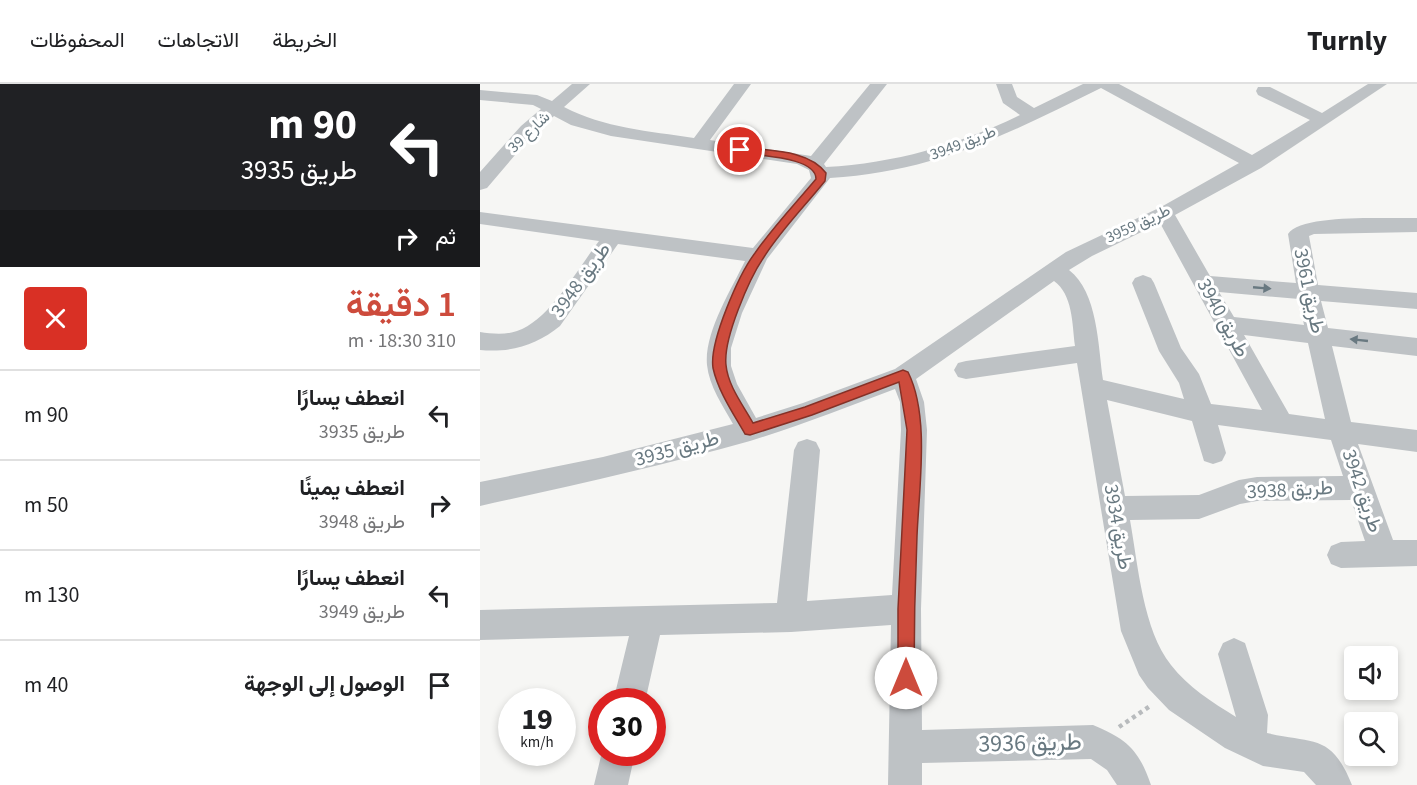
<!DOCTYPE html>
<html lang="ar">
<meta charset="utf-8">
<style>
:root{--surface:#fff;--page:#f6f6f6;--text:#202124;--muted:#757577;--line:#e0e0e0;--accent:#cd4b3c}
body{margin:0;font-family:"Source Sans 3",Vazirmatn,sans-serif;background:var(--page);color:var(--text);direction:rtl;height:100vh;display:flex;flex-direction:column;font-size:22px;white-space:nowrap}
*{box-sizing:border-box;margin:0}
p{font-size:20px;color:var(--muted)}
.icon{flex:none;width:33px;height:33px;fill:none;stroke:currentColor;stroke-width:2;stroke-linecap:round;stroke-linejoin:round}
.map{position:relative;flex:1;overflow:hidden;direction:ltr}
.details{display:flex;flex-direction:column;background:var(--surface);width:480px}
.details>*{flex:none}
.guide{background:#202124;color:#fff;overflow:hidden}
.tools{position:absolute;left:864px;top:562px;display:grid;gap:12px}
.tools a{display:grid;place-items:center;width:54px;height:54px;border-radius:6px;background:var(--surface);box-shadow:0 3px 9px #0003;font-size:30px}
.speed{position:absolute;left:18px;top:604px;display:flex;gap:12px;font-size:30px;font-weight:700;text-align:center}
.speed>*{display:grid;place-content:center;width:78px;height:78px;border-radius:50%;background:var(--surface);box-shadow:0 3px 9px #0003;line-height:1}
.speed small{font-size:15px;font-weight:400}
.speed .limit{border:9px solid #d22;background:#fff;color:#111}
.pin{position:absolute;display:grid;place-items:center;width:51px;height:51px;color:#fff;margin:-26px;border:3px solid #fff;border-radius:50%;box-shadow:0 2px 6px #0007}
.me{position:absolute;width:66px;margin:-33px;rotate:0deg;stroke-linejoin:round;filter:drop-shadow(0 0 4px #0008)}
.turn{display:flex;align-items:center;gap:21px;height:126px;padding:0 24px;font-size:27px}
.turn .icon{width:78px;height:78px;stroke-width:2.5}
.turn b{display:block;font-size:42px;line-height:51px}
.then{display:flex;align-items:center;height:57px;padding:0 24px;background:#0003;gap:12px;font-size:22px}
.round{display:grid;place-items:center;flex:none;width:63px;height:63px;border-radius:6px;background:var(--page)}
.summary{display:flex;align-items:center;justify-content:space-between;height:102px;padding:0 24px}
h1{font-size:36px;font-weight:600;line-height:45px;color:var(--accent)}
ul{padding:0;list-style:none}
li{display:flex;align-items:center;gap:18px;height:90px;padding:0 24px;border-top:2px solid var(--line)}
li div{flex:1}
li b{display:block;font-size:22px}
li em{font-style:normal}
header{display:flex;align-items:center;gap:36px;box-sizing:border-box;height:84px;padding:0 30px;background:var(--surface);border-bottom:2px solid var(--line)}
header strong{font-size:28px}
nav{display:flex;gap:33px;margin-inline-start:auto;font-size:21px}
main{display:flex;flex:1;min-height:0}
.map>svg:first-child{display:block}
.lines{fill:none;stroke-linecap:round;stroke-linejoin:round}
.path{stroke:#b8bbbd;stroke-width:4.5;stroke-dasharray:4 4;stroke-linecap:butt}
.minor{fill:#bec2c5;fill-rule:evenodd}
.oneway{fill:#697981}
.route{fill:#cd4b3c;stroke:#853127;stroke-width:1.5}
.labels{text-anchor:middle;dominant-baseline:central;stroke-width:6;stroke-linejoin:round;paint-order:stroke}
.far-street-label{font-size:16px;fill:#697981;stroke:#fff}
.street-label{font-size:20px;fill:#697981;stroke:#fff}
.near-street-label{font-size:24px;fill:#697981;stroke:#fff}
</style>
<header>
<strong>Turnly</strong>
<nav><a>الخريطة</a><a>الاتجاهات</a><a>المحفوظات</a></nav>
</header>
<main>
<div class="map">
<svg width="937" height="701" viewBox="0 0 937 701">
<rect width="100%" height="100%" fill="#f6f6f4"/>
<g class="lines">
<path class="path" d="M639,643L670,622"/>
<path class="minor" d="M92,0H110L84,23C124,44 169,47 214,54L254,0H271L230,56L331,72L390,0H407L344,80L346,83C416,79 478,61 540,31L523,19L516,0H532L537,13L554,24L603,0H639L772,71L830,36L778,11L776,7L778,3H790L842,29L888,0H907L781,84L695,131L730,192L816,199L808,150C821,129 911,135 937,134V148L834,150L829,152L838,201L937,209V225L841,217L848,244L937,254V272L852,262L871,338L937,346V368L878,360L913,456H937V482L861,484L851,480L847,471L851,462L861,458L885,457L871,416L777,417L760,420L719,435L650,436C658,481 663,546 691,581C708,603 732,618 756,633L738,570L743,559L754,554L765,559L788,631L787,649C834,660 851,649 872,701H836L824,688L783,682L745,664L689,626L668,604L659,591L641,547L597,279L486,295L478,293L474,286L478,279L486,277L595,262C592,239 593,211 574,197L436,295L444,318L447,346L441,525L442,646L613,641C647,655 659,666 671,701H637L627,686L611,675L442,679V701H408L411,541L311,548L180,551L165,618H133L149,552L0,556V526L297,519L314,366L318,358L327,355L336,358L340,366L327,517L412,511L421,346L420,318L415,305C367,323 319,342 270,357C181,382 90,402 0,422V398L123,373L253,340C243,322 229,302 227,281C224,249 251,206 265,177L138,160L80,242C57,261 30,269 0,266V248C12,250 26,251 37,247C70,236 98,184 119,157L0,140V128L273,164L331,94L329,86L317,80L131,52L91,41L74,32L53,50L7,104L0,106V88L41,42L61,25L53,21L0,16V6L57,11L72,17ZM621,4L759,79L681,123L586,168L415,285L323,319L276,334L257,300L251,282V264L262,229L287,175L350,94C455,88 530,49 621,4ZM680,139L782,326L731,320L719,290L701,264L674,199L671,194L663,191L655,194L652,199L679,267L699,299L704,315L623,296C618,262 618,208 589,186L612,172ZM739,208L819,215L824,241L754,233ZM764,251L828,259L845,335L809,330ZM627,316L712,337L724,377L733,380L742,377L746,369L738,341L851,356L863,392L777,393L759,396L719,411L645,412Z
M122,668L155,669L148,701H114Z"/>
</g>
<defs><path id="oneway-solid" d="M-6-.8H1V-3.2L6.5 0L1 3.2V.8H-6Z" transform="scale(1.5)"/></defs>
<g class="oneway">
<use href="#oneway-solid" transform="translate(782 204) rotate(5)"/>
<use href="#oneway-solid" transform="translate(879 256) rotate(-174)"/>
</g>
<path class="route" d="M260,63C288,67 328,65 346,89L345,97C325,122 301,146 284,173C269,195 243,255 246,281C248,302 263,321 273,339L325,323L423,286L428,288C450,332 439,403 437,452C435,499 434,546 434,594L432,600L426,602L420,600L418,594V525L427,346L419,298L332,331L270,351L265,350C253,329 238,307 233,284C229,258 259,190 275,169C293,143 316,119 336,95C336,72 274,72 257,68V64Z"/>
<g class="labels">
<g class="far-street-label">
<text transform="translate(49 48) rotate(-44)">شارع 39</text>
<text transform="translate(483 59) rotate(-21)">طريق 3949</text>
<text transform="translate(658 140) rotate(-25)">طريق 3959</text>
</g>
<g class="street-label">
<text transform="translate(101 196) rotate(-54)">طريق 3948</text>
<text transform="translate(829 207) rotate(78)">طريق 3961</text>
<text transform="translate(743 234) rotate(61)">طريق 3940</text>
<text transform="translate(197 365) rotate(-15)">طريق 3935</text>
<text transform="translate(810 406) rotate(-3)">طريق 3938</text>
<text transform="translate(882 407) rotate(71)">طريق 3942</text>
<text transform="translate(638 443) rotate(80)">طريق 3934</text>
</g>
<g class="near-street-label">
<text transform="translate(550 659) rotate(-1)">طريق 3936</text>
</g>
</g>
</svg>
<div class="tools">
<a><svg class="icon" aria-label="sound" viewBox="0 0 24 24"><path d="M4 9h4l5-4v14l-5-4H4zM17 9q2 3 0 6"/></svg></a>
<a><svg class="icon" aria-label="search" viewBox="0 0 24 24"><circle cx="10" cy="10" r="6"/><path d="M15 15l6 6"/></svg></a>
</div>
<div class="speed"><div>19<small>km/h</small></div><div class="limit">30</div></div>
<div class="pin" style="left:260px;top:66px;background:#d93025"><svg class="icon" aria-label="arrive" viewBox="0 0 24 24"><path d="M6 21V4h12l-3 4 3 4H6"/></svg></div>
<svg class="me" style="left:426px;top:594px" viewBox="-20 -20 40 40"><circle r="19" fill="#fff"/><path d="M0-13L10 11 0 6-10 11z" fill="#cd4b3c"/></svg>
</div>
<section class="details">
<div class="guide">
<div class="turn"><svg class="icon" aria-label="left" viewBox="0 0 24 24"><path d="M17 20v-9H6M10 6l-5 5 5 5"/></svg><div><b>90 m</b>طريق 3935</div></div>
<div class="then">ثم<svg class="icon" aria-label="right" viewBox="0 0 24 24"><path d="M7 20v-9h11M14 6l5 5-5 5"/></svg></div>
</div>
<div class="summary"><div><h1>1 دقيقة</h1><p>310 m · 18:30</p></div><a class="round" style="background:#d93025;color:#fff"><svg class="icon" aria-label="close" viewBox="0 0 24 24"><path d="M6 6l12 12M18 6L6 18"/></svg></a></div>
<ul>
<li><svg class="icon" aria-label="left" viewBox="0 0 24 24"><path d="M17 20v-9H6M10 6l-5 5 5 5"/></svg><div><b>انعطف يسارًا</b><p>طريق 3935</p></div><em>90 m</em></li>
<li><svg class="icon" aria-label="right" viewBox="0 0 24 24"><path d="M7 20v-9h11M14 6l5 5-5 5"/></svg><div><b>انعطف يمينًا</b><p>طريق 3948</p></div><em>50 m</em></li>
<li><svg class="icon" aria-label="left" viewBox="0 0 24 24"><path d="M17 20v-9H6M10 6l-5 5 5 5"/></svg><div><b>انعطف يسارًا</b><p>طريق 3949</p></div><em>130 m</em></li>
<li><svg class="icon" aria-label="arrive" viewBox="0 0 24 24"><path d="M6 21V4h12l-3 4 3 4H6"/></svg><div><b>الوصول إلى الوجهة</b></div><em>40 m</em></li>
</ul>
</section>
</main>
